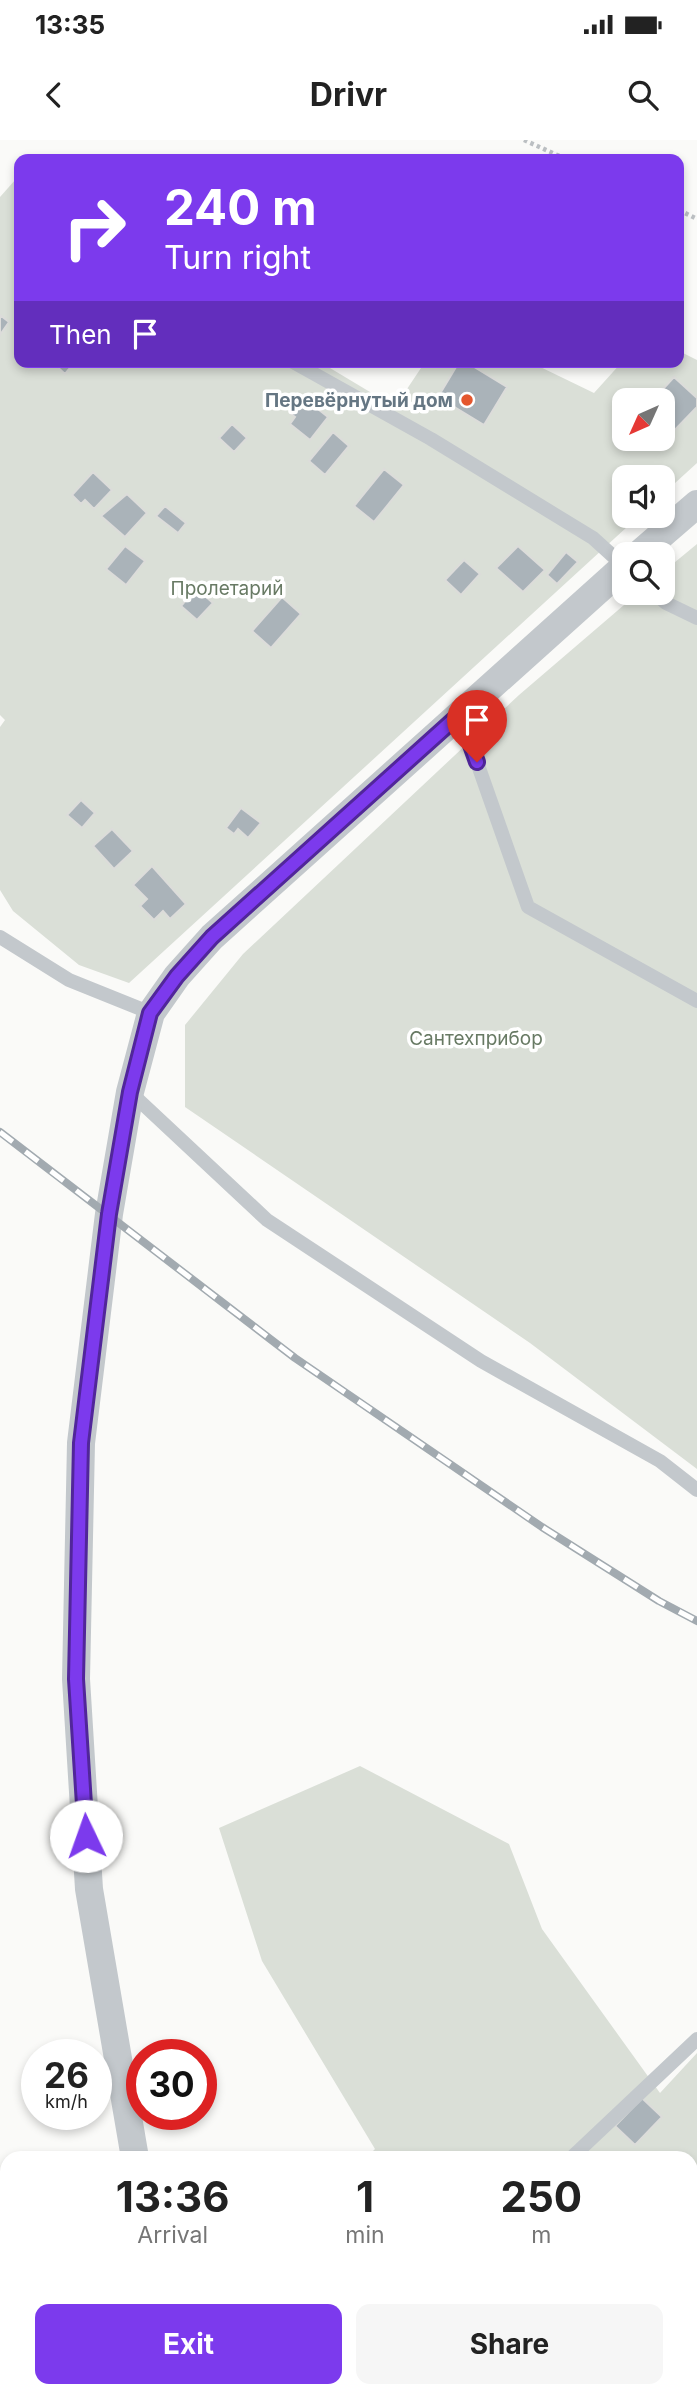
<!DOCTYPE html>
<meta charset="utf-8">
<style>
:root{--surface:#fff;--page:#f6f6f6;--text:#222;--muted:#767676;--accent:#7c3aed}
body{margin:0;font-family:Inter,sans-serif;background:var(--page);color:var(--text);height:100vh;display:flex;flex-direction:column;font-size:26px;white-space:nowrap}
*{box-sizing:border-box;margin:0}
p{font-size:23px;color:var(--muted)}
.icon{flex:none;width:38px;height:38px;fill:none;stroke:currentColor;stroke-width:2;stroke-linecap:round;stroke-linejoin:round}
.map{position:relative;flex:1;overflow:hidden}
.sheet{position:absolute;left:0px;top:2011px;width:698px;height:247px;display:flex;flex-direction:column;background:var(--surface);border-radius:21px 21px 0 0;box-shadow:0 4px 10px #0003}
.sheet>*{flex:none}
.top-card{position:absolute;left:14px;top:14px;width:670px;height:214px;border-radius:14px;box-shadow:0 4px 10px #0003;background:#7c3aed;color:#fff;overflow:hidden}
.needle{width:46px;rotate:225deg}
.tools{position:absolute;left:612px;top:248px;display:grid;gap:14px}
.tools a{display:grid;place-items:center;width:63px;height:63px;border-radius:14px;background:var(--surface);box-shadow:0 4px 10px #0003;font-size:35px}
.speed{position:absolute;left:21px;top:1899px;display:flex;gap:14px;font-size:35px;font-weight:700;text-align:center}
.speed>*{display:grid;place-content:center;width:91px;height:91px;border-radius:50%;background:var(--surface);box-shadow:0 4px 10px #0003;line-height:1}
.speed small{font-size:18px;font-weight:400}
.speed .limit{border:10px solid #d22;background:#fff;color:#111}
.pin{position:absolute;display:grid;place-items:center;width:60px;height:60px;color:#fff;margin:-72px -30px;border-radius:50% 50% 50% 0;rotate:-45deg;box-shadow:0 0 7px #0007}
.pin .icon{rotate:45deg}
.me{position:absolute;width:77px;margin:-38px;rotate:357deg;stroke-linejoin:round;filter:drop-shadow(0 0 5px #0008)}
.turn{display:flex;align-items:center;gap:24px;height:147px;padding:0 35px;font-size:32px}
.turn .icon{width:91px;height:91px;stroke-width:2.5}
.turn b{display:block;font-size:49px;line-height:60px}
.then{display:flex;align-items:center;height:66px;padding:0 35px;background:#0003;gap:14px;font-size:26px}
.eta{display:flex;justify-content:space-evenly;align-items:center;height:119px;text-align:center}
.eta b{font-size:42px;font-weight:700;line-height:49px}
.primary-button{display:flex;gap:14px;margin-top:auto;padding:14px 35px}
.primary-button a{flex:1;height:80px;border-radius:14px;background:var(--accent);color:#fff;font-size:28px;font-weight:700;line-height:80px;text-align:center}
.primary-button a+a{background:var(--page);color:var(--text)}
.status{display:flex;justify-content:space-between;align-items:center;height:49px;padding:0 35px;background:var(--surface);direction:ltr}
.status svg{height:19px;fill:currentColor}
header{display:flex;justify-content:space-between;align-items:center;height:91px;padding:0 35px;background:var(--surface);font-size:32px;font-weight:700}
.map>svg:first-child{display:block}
.built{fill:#e8e9e9}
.green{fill:#dadfd7;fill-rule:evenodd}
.building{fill:#aab3b9;stroke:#dcdcda;stroke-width:2}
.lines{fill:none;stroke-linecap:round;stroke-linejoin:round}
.path{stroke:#bbbfc2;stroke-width:4.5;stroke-dasharray:3.5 3.5;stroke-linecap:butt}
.lane{stroke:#c3c8cc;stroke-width:14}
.street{stroke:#c3c8cc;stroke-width:28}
.rail-casing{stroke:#a2aab0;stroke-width:8}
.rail{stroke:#fff;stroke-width:5;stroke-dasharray:16;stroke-linecap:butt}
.route-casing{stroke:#51269a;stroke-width:18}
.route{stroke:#7c3aed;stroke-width:12}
.poi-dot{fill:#e4572e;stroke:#fff;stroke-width:2.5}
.labels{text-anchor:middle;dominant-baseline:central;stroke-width:7;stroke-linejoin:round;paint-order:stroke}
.poi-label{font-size:19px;font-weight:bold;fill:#657683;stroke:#fff;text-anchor:end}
.park-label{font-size:19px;fill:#687a64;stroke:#fff}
</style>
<div class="status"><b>13:35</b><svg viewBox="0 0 49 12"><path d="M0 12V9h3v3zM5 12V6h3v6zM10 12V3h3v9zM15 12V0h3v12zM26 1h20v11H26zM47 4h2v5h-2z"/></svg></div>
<header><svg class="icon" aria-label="back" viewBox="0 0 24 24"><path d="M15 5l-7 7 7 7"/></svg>Drivr<svg class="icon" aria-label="search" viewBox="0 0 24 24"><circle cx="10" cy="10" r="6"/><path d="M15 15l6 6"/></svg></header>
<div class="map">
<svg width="697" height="2256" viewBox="0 0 697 2256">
<rect width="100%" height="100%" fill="#fafaf8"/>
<path class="built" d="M0,2134L7,2148V2250L58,2251L61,2256H0Z"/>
<path class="green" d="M16,39L19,41V222H320L395,267L425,222H530L594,253L622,222H679V211L697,220V323L663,354V338H625V376H639L129,843L79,825L13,771L0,750V587L5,580L0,575V57ZM625,261H663V299H625Z
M697,404V1329L530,1203L185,967V885L243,814L519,555L638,453H663V432Z
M360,1626L509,1704L542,1789L660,1953L697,1913V2256H346L352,2250H691V2018H366L375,2009L262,1821L219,1688Z"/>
<path class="building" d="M0,175L9,182L0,195Z
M52,222H75L65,234Z
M459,222H466L507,247L484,285L438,257Z
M674,237L697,258V267L667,298L663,295V261H652Z
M304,258L328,277L310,300L290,284L295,277L291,274Z
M232,284L247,298L234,312L219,298Z
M333,292L349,306L325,335L309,321Z
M384,329L404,345L374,382L354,366Z
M93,332L112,350L94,369L85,360L81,364L72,355Z
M127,354L147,373L125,397L101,376Z
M165,366L186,383L178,393L156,376Z
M125,406L145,421L126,445L106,429Z
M518,406L545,430L523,452L496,428Z
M566,412L578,422L557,444L547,435Z
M464,420L480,434L461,455L445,440Z
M196,448L213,463L197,480L181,466Z
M282,457L301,474L271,508L252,491Z
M81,660L95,673L82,688L67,675Z
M241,668L261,683L248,698L238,689L234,694L226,688Z
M112,689L133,711L114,729L93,706Z
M152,726L186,764L170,779L163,771L154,780L140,766L147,759L133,745Z
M642,1958L662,1977L635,2005L615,1986Z"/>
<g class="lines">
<path class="path" d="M524,0L566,19
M679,70L697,79"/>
<path class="lane" d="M293,222L431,299L593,398L625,427
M655,453L666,463L697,478
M460,574L528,767L697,861
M0,797L69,840L151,873
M130,952L267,1080L481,1221L660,1321L697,1350
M571,2018L697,1899
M314,2256L320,2250"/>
<path class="street" d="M638,415L697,364
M135,2018L89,1749L76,1539L81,1303L109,1074L130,952L151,873L177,836L212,797L625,426
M202,2250L204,2256"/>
<defs>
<path id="rail" d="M0,992L295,1218L542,1387L659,1461L697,1481"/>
</defs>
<use href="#rail" class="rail-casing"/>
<use href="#rail" class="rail"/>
</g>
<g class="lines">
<defs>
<path id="route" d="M86,1696L76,1539L81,1303L109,1074L130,952L150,873L177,836L212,797L460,574L477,622"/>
</defs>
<use href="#route" class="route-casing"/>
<use href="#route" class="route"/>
</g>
<circle class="poi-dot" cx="467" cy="260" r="7"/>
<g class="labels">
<g class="poi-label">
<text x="453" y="260">Перевёрнутый дом</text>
</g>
<g class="park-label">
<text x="227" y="448">Пролетарий</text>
<text x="476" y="898">Сантехприбор</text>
</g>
</g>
</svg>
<div class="tools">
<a><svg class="needle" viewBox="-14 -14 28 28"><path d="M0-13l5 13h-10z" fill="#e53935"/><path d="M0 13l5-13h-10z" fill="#767676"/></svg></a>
<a><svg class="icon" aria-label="sound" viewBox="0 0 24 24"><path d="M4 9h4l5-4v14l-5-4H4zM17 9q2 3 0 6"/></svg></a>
<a><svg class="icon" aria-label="search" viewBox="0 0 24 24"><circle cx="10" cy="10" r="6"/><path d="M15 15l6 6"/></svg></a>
</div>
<div class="speed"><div>26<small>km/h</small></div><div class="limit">30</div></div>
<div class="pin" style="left:477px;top:622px;background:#d93025"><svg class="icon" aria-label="arrive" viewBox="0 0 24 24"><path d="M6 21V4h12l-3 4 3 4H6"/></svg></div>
<svg class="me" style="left:86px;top:1696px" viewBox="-20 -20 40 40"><circle r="19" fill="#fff"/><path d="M0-13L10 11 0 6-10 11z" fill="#7c3aed"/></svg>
<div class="top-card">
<div class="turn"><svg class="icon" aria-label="right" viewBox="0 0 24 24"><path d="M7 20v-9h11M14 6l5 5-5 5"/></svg><div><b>240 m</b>Turn right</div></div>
<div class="then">Then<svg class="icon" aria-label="arrive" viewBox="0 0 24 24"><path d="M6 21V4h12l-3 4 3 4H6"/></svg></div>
</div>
<section class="sheet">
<div class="eta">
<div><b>13:36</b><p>Arrival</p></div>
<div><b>1</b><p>min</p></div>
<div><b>250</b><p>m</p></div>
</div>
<div class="primary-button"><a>Exit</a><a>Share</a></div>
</section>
</div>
